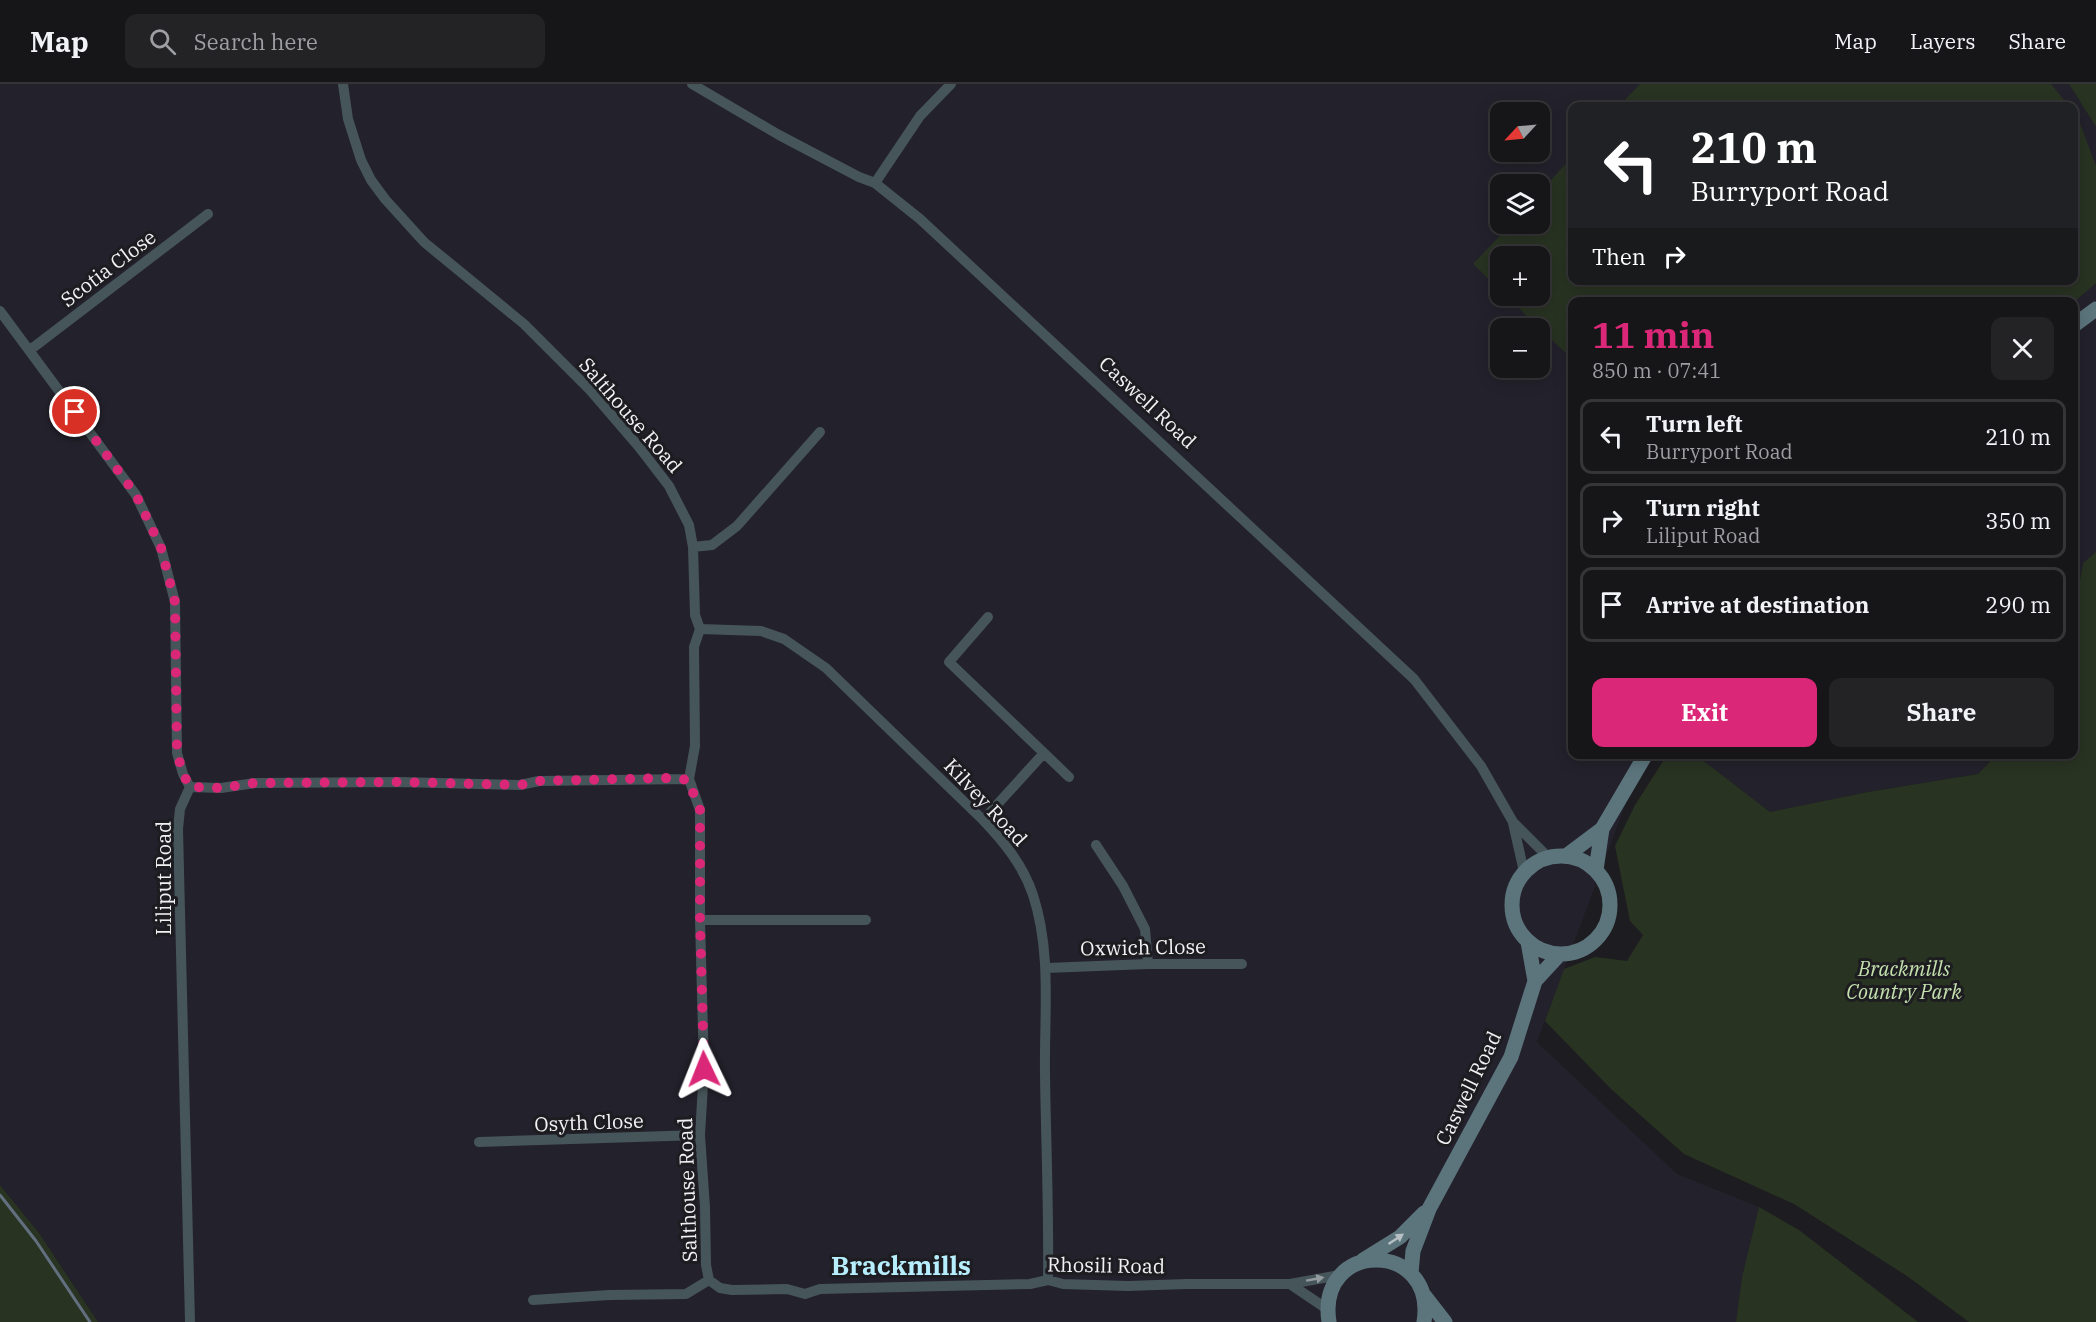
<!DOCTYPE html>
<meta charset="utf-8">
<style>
:root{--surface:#161518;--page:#232225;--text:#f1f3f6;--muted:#9e9fa2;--line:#353437;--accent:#db2777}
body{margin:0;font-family:"IBM Plex Serif",serif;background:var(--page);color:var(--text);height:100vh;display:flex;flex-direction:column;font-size:22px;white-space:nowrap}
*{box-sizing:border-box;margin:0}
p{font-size:20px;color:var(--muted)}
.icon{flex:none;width:33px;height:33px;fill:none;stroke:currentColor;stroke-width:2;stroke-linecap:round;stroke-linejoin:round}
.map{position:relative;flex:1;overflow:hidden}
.side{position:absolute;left:1568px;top:213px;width:510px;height:462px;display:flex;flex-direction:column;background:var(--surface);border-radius:12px;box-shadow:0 3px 15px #0003,0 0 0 2px var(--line)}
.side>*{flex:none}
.guide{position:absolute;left:1568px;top:18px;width:510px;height:183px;border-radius:12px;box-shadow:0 3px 15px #0003,0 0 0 2px var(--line);background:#202124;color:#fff;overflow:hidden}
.needle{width:39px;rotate:244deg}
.tools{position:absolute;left:1490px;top:18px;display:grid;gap:12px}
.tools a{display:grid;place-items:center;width:60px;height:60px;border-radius:12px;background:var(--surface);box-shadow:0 3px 15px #0003,0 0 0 2px var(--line);font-size:30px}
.pin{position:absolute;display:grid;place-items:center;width:51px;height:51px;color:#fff;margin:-26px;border:3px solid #fff;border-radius:50%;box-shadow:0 2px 6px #0007}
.me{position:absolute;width:66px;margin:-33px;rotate:358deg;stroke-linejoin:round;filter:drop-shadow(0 0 4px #0008)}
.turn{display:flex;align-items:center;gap:21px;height:126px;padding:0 24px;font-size:27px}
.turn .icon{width:78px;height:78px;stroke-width:2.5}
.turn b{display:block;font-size:42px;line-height:51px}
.then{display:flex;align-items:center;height:57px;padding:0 24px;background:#0003;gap:12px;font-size:22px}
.round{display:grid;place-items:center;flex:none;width:63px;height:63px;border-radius:12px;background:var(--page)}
.overview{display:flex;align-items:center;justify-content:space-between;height:102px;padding:0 24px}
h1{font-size:36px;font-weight:700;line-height:45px;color:var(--accent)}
.button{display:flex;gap:12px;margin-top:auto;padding:12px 24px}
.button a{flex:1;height:69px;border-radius:12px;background:var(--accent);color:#fff;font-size:24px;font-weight:700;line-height:69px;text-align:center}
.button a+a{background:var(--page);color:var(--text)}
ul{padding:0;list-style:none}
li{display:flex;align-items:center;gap:18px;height:75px;margin:0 12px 9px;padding:0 12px;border:3px solid var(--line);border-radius:12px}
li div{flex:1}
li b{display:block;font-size:22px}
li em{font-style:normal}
header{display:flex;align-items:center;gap:36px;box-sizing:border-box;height:84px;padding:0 30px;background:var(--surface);border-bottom:2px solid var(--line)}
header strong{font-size:28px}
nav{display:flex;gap:33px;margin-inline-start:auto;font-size:21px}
.search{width:420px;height:54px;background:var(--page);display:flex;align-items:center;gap:15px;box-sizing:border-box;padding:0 21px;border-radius:12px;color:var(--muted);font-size:22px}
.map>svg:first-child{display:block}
.built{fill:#23212b;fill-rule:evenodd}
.green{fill:#293322}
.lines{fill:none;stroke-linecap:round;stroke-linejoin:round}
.stream{stroke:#626f7f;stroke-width:3}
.street{stroke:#46555a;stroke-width:10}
.secondary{stroke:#5c757d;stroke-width:15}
.oneway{fill:#b5bfc4}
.oneway2{fill:#939b9f}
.route{stroke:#db2777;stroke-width:10;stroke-dasharray:0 18}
.labels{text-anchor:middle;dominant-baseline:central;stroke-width:6;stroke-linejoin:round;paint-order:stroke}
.street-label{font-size:20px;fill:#f1f1f3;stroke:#1d1c20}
.park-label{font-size:20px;font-style:italic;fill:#c4e1ae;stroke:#1d1c20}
.district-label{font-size:26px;font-weight:bold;fill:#b6eefd;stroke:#1d1c20}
</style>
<header>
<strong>Map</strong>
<div class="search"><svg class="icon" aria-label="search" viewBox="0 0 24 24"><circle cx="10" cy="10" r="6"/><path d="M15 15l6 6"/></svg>Search here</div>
<nav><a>Map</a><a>Layers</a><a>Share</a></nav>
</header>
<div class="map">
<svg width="2096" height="1238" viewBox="0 0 2096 1238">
<rect width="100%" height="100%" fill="#1d1c20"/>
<path class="built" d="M0,0H2069L2096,43V468L2083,479L2073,536V218H1572V670L1644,671L1537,958L1677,1090L1759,1123L1742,1194L1736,1238H1453L1446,1235L1441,1238H98L39,1149L0,1101ZM1572,22H2073V196H1572ZM1500,28H1539V68H1500ZM1500,100H1539V140H1500ZM1500,172H1539V212H1500ZM1500,244H1539V284H1500Z
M1696,671H1996L1978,690L1868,708L1770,728Z"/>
<path class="green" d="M1640,0H2051L2069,22H1619Z
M2069,0H2096V43Z
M2073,27L2078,34L2096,82V199L2073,219V218H1572V275L1506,212H1539V172H1500V206L1473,180L1511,140H1539V109L1572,73V196H2073Z
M2096,468V1238H1969L1907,1192L1794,1120L1684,1070L1611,1005L1545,937L1564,885L1595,873L1627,877L1643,851L1630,837L1615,762L1635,721L1667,671H1696L1770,728L1868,708L1978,690L1996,671L2073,670V536L2083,479Z
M0,1101L39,1149L98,1238H0Z
M1759,1123L1799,1146L1918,1238H1736L1742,1193Z"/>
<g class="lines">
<path class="stream" d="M0,1111L36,1157L90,1238"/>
<path class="street" d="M343,0L348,35L361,76L371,96L385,115L424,158L524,240L590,306L639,363L669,402L689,441L693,463L695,531L700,545L694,563L695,662L689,695L700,726V836L704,985L700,1051L705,1123L706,1181L709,1196
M692,0L779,51L859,93L875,99L920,135L1414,595L1481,682L1513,738L1548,773
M875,99L920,32L951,0
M0,227L136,411L161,464L175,518L177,669L183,690L190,703L180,725L178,745L190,1238
M30,266L208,130
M693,463L712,461L737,442L820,348
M988,533L949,578L1069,693
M700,545L761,547L784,555L826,584L983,736C1004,758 1023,781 1033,811C1052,869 1044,931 1045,991C1046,1059 1049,1127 1048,1196
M190,703L221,704L255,699L399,698L520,701L539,697L689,695
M983,736L1044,669
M1513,739L1524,788
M1096,761L1123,802L1145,845L1148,880
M700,836H866
M1046,884L1148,880H1242
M479,1058L700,1051
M1290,1200L1327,1225
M533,1216L609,1211L686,1210L709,1196L720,1204L732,1206L787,1205L805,1210L820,1205L1030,1200L1048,1196L1063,1200L1128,1202L1186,1200H1290L1340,1191"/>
<path class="secondary" d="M2073,242L2096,225
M1512 821a49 49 0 1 1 98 0a49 49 0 1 1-98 0Z
M1566,772L1602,745L1646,670
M1596,786L1602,745
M1528,858L1535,897
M1363,1176L1400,1153L1424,1129
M1411,1189L1413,1167L1429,1125L1511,973L1535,897L1559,871
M1424,1211L1445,1238
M1329,1238C1316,1155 1437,1156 1424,1238"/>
</g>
<defs><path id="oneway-solid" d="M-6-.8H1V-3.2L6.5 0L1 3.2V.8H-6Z" transform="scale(1.5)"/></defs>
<use class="oneway" href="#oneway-solid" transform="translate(1396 1155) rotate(-34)"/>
<use class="oneway2" href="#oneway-solid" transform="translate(1315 1195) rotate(-10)"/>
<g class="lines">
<path class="route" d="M75,328L136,411L161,464L175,518L177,669L183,690L190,703L221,704L255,699L399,698L520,701L539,697L671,694L688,696L700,726V836L704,985"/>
</g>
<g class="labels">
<g class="street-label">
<text transform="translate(108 184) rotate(-37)">Scotia Close</text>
<text transform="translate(1148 318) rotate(43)">Caswell Road</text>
<text transform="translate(631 331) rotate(49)">Salthouse Road</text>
<text transform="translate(986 718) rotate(47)">Kilvey Road</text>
<text transform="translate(163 794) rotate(-90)">Liliput Road</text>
<text transform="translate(1143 863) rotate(-1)">Oxwich Close</text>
<text transform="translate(1468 1004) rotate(-64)">Caswell Road</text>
<text transform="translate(589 1038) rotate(-2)">Osyth Close</text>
<text transform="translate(687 1106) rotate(-92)">Salthouse Road</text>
<text transform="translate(1106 1181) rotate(1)">Rhosili Road</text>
</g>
<g class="park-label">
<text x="1904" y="884">Brackmills<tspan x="1904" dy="23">Country Park</tspan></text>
</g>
<g class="district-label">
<text x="901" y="1181">Brackmills</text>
</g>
</g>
</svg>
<div class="tools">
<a><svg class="needle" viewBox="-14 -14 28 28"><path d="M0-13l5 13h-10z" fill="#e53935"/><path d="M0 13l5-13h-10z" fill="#9e9fa2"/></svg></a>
<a><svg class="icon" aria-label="layers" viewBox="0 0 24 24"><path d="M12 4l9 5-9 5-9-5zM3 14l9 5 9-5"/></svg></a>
<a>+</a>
<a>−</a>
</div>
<div class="pin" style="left:75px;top:328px;background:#d93025"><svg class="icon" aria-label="arrive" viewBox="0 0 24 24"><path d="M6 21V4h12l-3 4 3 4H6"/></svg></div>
<svg class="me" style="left:704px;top:985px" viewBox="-20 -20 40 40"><path d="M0-17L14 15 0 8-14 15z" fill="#db2777" stroke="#fff" stroke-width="4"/></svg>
<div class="guide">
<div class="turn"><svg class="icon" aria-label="left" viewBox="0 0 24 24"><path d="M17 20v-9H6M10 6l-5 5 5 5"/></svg><div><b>210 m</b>Burryport Road</div></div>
<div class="then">Then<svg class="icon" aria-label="right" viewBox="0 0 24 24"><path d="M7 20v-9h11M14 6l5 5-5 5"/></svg></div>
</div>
<section class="side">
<div class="overview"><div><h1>11 min</h1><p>850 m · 07:41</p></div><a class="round"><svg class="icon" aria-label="close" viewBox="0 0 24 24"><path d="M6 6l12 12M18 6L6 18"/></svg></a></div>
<ul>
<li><svg class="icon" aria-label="left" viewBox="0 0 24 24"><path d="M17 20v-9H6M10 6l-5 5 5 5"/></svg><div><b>Turn left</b><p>Burryport Road</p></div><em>210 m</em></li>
<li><svg class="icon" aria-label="right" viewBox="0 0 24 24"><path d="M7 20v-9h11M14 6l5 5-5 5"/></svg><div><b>Turn right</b><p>Liliput Road</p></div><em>350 m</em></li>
<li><svg class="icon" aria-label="arrive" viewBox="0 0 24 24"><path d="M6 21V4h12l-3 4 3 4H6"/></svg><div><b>Arrive at destination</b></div><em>290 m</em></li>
</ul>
<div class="button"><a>Exit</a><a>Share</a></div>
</section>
</div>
